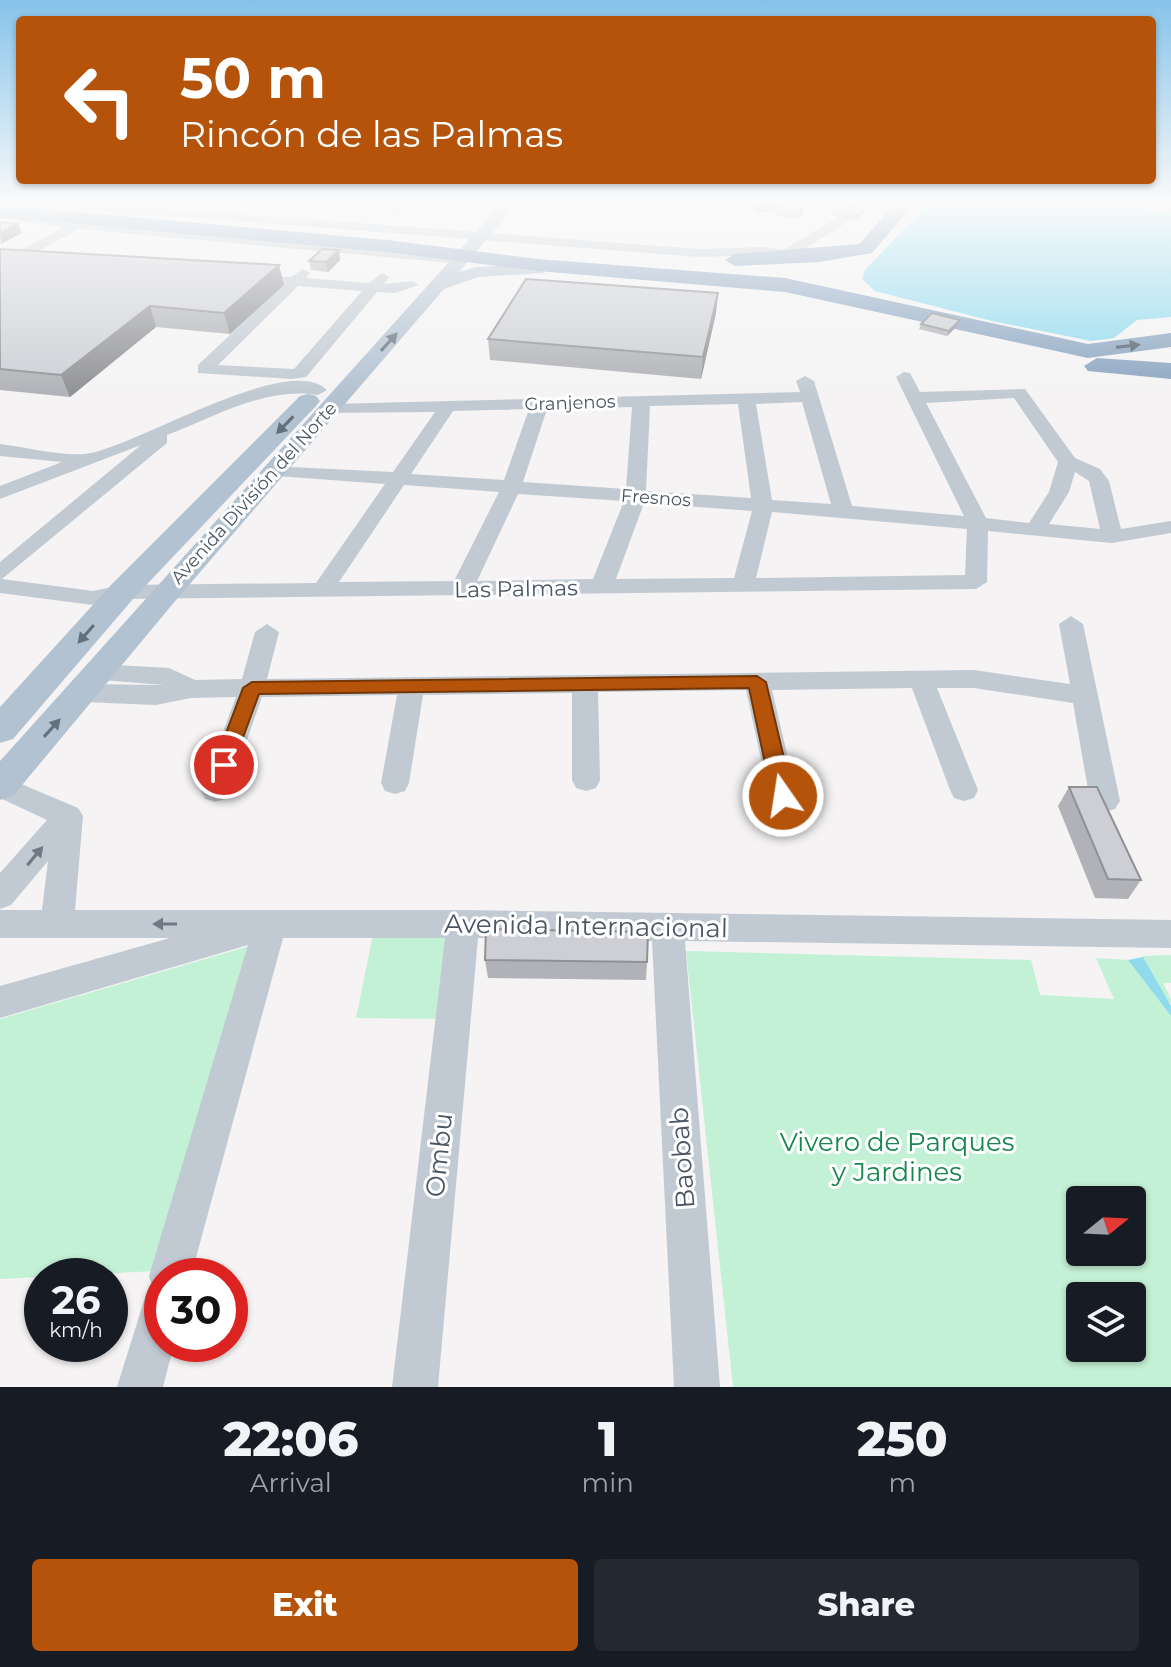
<!DOCTYPE html>
<meta charset="utf-8">
<style>
:root{--surface:#171b24;--page:#242831;--text:#f1f3f6;--muted:#9ea1a6;--accent:#b45309}
body{margin:0;font-family:Montserrat,sans-serif;background:var(--page);color:var(--text);height:100vh;display:flex;flex-direction:column;font-size:30px;white-space:nowrap}
*{box-sizing:border-box;margin:0}
p{font-size:26px;color:var(--muted)}
.icon{flex:none;width:44px;height:44px;fill:none;stroke:currentColor;stroke-width:2;stroke-linecap:round;stroke-linejoin:round}
.map{position:relative;height:1387px;overflow:hidden}
.side{display:flex;flex-direction:column;background:var(--surface);flex:1}
.side>*{flex:none}
.top-card{position:absolute;left:16px;top:16px;width:1140px;height:168px;border-radius:8px;box-shadow:0 2px 6px #0004;background:#b45309;color:#fff;overflow:hidden}
.needle{width:52px;rotate:72deg}
.controls{position:absolute;left:1066px;top:1186px;display:grid;gap:16px}
.controls a{display:grid;place-items:center;width:80px;height:80px;border-radius:8px;background:var(--surface);box-shadow:0 2px 6px #0004;font-size:40px}
.speed{position:absolute;left:24px;top:1258px;display:flex;gap:16px;font-size:40px;font-weight:700;text-align:center}
.speed>*{display:grid;place-content:center;width:104px;height:104px;border-radius:50%;background:var(--surface);box-shadow:0 2px 6px #0004;line-height:1}
.speed small{font-size:20px;font-weight:400}
.speed .limit{border:12px solid #d22;background:#fff;color:#111}
.pin{position:absolute;display:grid;place-items:center;width:68px;height:68px;color:#fff;margin:-34px;border:4px solid #fff;border-radius:50%;box-shadow:0 2px 8px #0007}
.me{position:absolute;width:88px;margin:-44px;rotate:347deg;stroke-linejoin:round;filter:drop-shadow(0 0 6px #0008)}
.turn{display:flex;align-items:center;gap:28px;height:168px;padding:0 32px;font-size:36px}
.turn .icon{width:104px;height:104px;stroke-width:2.5}
.turn b{display:block;font-size:56px;line-height:68px}
.eta{display:flex;justify-content:space-evenly;align-items:center;height:136px;text-align:center}
.eta b{font-size:48px;font-weight:800;line-height:56px}
.action{display:flex;gap:16px;margin-top:auto;padding:16px 32px}
.action a{flex:1;height:92px;border-radius:8px;background:var(--accent);color:#fff;font-size:32px;font-weight:800;line-height:92px;text-align:center}
.action a+a{background:var(--page);color:var(--text)}
.map>svg:first-child{display:block}
.green{fill:#c3f1d5;fill-rule:evenodd}
.water{fill:#90daee}
.lines{fill:none;stroke-linecap:round;stroke-linejoin:round}
.minor{fill:#c1cad2;fill-rule:evenodd}
.major{fill:#b3c2d1;fill-rule:evenodd}
.highway{fill:#8ba5c1;fill-rule:evenodd}
.wall{fill:#b0b2b7}
.shaded-wall{fill:#909195}
.building{fill:#cdcfd5;stroke:#909195;stroke-width:2}
.oneway{fill:#64717d}
.oneway2{fill:#505e6b}
.oneway3{fill:#6e7983}
.route{fill:#b45309;stroke:#753606;stroke-width:2}
.labels{text-anchor:middle;dominant-baseline:central;stroke-width:6;stroke-linejoin:round;paint-order:stroke}
.far-street-label{font-size:18px;fill:#4a5661;stroke:#fff}
.street-label{font-size:22px;fill:#4a5661;stroke:#fff}
.near-street-label{font-size:26px;fill:#4a5661;stroke:#fff}
.near-park-label{font-size:26px;fill:#17864f;stroke:#fff}
</style>
<div class="map">
<svg width="1171" height="1387" viewBox="0 0 1171 1387">
<rect width="100%" height="100%" fill="#f5f3f3"/>
<path class="green" d="M373,934L457,935L447,1019L356,1018Z
M250,946L155,1271L0,1279V1019Z
M686,951L1031,960L1040,995L1114,999L1096,958L1128,960L1171,1016V1387H733ZM1080,1200H1132V1252H1080ZM1080,1296H1132V1348H1080Z
M1171,955V983H1163L1171,999L1170,1006L1142,956Z"/>
<path class="water" d="M929,203H1104L1171,212V317L1137,320L1114,338L1091,341L992,321L875,291L862,279L865,270Z
M1143,957L1171,1006V1016L1128,960Z"/>
<g class="lines">
<path class="minor" d="M51,203H97L699,249L766,247L783,250L835,219L851,203H863L843,225L798,253L803,254V260L780,262L766,255L699,257L57,207Z
M399,203H412L398,215H390V209Z
M1131,203L1171,204V212Z
M0,211L97,224L450,255L457,259L450,263L79,229L14,264L9,263V257L64,227L0,219Z
M303,269L310,273L306,278L369,283L382,273L389,277L384,284L412,281L419,285L395,293L377,292L306,377L292,379L198,373V365L283,285L247,282L242,281V275L291,277ZM298,286L362,291L294,369L218,365Z
M904,372L910,373L920,392L1025,389L1075,458L1100,469L1109,481L1121,529L1171,521V533L1112,543L988,531L987,582L976,589L122,599L93,605L0,593V562L141,445L0,499V486L62,462L0,456V444C26,447 59,456 85,454C135,448 287,351 327,390L318,395C266,386 215,417 167,435V443L2,579L93,591L122,585L316,583L385,484L277,476L267,470L270,466L393,472L435,412L324,413V405L330,404L800,392L796,381L805,376L814,381L852,506L964,516L896,377ZM1014,398L1058,462L1049,492L1029,523L986,518L926,403ZM802,402L831,504L772,500L756,404ZM738,404L751,498L646,491L650,406ZM632,407L626,489L523,482L547,409ZM529,409L504,480L411,474L453,411ZM1075,472L1089,481L1100,529L1049,524L1069,492ZM404,485L499,492L454,581L339,582ZM518,494L624,501L593,579L477,581ZM644,503L752,511L734,578L616,579ZM772,512L967,529L965,575L756,578Z
M1071,616L1083,624L1120,801L1115,809L1105,812L1095,809L1090,801L1073,703L974,688H937L978,790L974,798L964,801L954,798L950,790L912,688L772,690L797,796L793,804L783,807L773,804L769,796L746,690L598,692L600,780L596,788L586,791L576,788L572,780V693L423,695L409,783L405,791L395,794L385,791L381,783L397,695L262,697L229,791L225,799L215,802L205,799L201,791L236,697L191,698L156,705L82,702L73,699L69,693L73,687L82,684L164,685L89,679L85,673L89,667L98,664L169,668L195,680L242,679L255,632L267,624L279,632L267,679L974,670L1070,684L1059,624Z
M0,775L78,808L83,816L75,910H463L1171,920V948L685,941L720,1387H674L652,941L478,938L438,1387H392L445,938H283L191,1276H162V1344H174L163,1387H117L147,1291L153,1288L149,1276L248,945L0,1018V986L170,938H0V910H42L48,861L11,905L0,909V873L47,820L0,798Z"/>
<path class="major" d="M7,203H29L0,215V205Z
M502,203H518L459,272L476,267L538,264L544,265V273L478,277L444,289L176,600L13,796L0,800V761Z
M308,394L316,396L320,401L316,406L133,599L13,739L0,743V707L111,585L300,396Z"/>
<path class="highway" d="M896,203H915L872,253L819,262L735,266L725,260L735,254L859,244Z
M0,205L387,240L538,259L785,278L1088,344L1171,333V347L1088,358L785,292L538,271L387,252L0,217Z
M1097,358L1171,363V379L1088,371L1084,366Z"/>
</g>
<path class="wall" d="M744,202H776L775,211L756,213Z
M804,205L803,214L798,219L775,215L776,206Z
M865,209L864,213L857,220L831,216L832,211Z
M0,249L284,285L230,334L156,327L70,397L0,390Z
M339,250L340,260L328,272L311,270L309,261Z
M716,313L701,379L490,360L488,339Z
M921,324L958,325L947,336L919,329Z
M1069,787L1141,880L1128,899L1095,898L1058,806Z
M485,960L647,962L646,980L488,978Z"/>
<path class="shaded-wall" d="M776,202L775,211L756,213L757,204Z
M804,205L803,214L798,219L799,210Z
M18,224L22,233L1,244L0,233Z
M339,250L340,260L328,272L326,262Z
M279,265L284,285L230,334L224,313Z
M718,293L716,313L701,379L703,357Z
M150,306L156,327L70,397L61,375Z
M960,320L958,325L947,336L949,331Z"/>
<path class="building" d="M755,202H776L757,204Z
M779,202H787L804,205L799,210L776,206Z
M839,205L865,209L858,215L832,211Z
M0,222L18,224L0,233Z
M0,249L279,265L224,313L150,306L61,375L0,369Z
M322,249L339,250L326,262L309,261Z
M526,279L718,293L703,357L488,339Z
M932,313L960,320L949,331L921,324Z
M1069,787H1097L1141,880L1108,879Z
M486,929L648,932L647,962L485,960Z"/>
<defs><path id="oneway-solid" d="M-6-.8H1V-3.2L6.5 0L1 3.2V.8H-6Z" transform="scale(2)"/></defs>
<g class="oneway">
<use href="#oneway-solid" transform="translate(389 342) rotate(-48)"/>
<use href="#oneway-solid" transform="translate(285 425) rotate(134)"/>
<use href="#oneway-solid" transform="translate(86 634) rotate(131)"/>
<use href="#oneway-solid" transform="translate(52 728) rotate(-48)"/>
</g>
<use class="oneway2" href="#oneway-solid" transform="translate(1128 346) rotate(-7)"/>
<g class="oneway3">
<use href="#oneway-solid" transform="translate(35 856) rotate(-50)"/>
<use href="#oneway-solid" transform="translate(165 924) rotate(-180)"/>
</g>
<linearGradient id="sky" x2="0" y2="1"><stop stop-color="#85c3ea"/><stop offset="0.51" stop-color="#fafafa"/><stop offset="1" stop-color="#fafafa" stop-opacity="0"/></linearGradient>
<rect width="1171" height="397" fill="url(#sky)"/>
<path class="route" d="M757,676L766,682L793,796L783,804L772,796L749,688L259,694L231,770L224,772L214,765L243,688L252,682Z"/>
<g class="labels">
<g class="far-street-label">
<text transform="translate(570 403) rotate(-2)">Granjenos</text>
<text transform="translate(254 493) rotate(-48)">Avenida División del Norte</text>
<text transform="translate(656 498) rotate(4)">Fresnos</text>
</g>
<g class="street-label">
<text transform="translate(516 589) rotate(-1)">Las Palmas</text>
</g>
<g class="near-street-label">
<text transform="translate(586 926) rotate(1)">Avenida Internacional</text>
<text transform="translate(439 1155) rotate(-84)">Ombu</text>
<text transform="translate(682 1158) rotate(-94)">Baobab</text>
</g>
<g class="near-park-label">
<text x="897" y="1142">Vivero de Parques<tspan x="897" dy="30">y Jardines</tspan></text>
</g>
</g>
</svg>
<div class="controls">
<a><svg class="needle" viewBox="-14 -14 28 28"><path d="M0-13l5 13h-10z" fill="#e53935"/><path d="M0 13l5-13h-10z" fill="#9ea1a6"/></svg></a>
<a><svg class="icon" aria-label="layers" viewBox="0 0 24 24"><path d="M12 4l9 5-9 5-9-5zM3 14l9 5 9-5"/></svg></a>
</div>
<div class="speed"><div>26<small>km/h</small></div><div class="limit">30</div></div>
<div class="pin" style="left:224px;top:765px;background:#d93025"><svg class="icon" aria-label="arrive" viewBox="0 0 24 24"><path d="M6 21V4h12l-3 4 3 4H6"/></svg></div>
<svg class="me" style="left:783px;top:796px" viewBox="-20 -20 40 40"><circle r="17" fill="#b45309" stroke="#fff" stroke-width="3"/><path d="M0-11L8 9 0 5-8 9z" fill="#fff"/></svg>
<div class="top-card">
<div class="turn"><svg class="icon" aria-label="left" viewBox="0 0 24 24"><path d="M17 20v-9H6M10 6l-5 5 5 5"/></svg><div><b>50 m</b>Rincón de las Palmas</div></div>
</div>
</div>
<section class="side">
<div class="eta">
<div><b>22:06</b><p>Arrival</p></div>
<div><b>1</b><p>min</p></div>
<div><b>250</b><p>m</p></div>
</div>
<div class="action"><a>Exit</a><a>Share</a></div>
</section>
